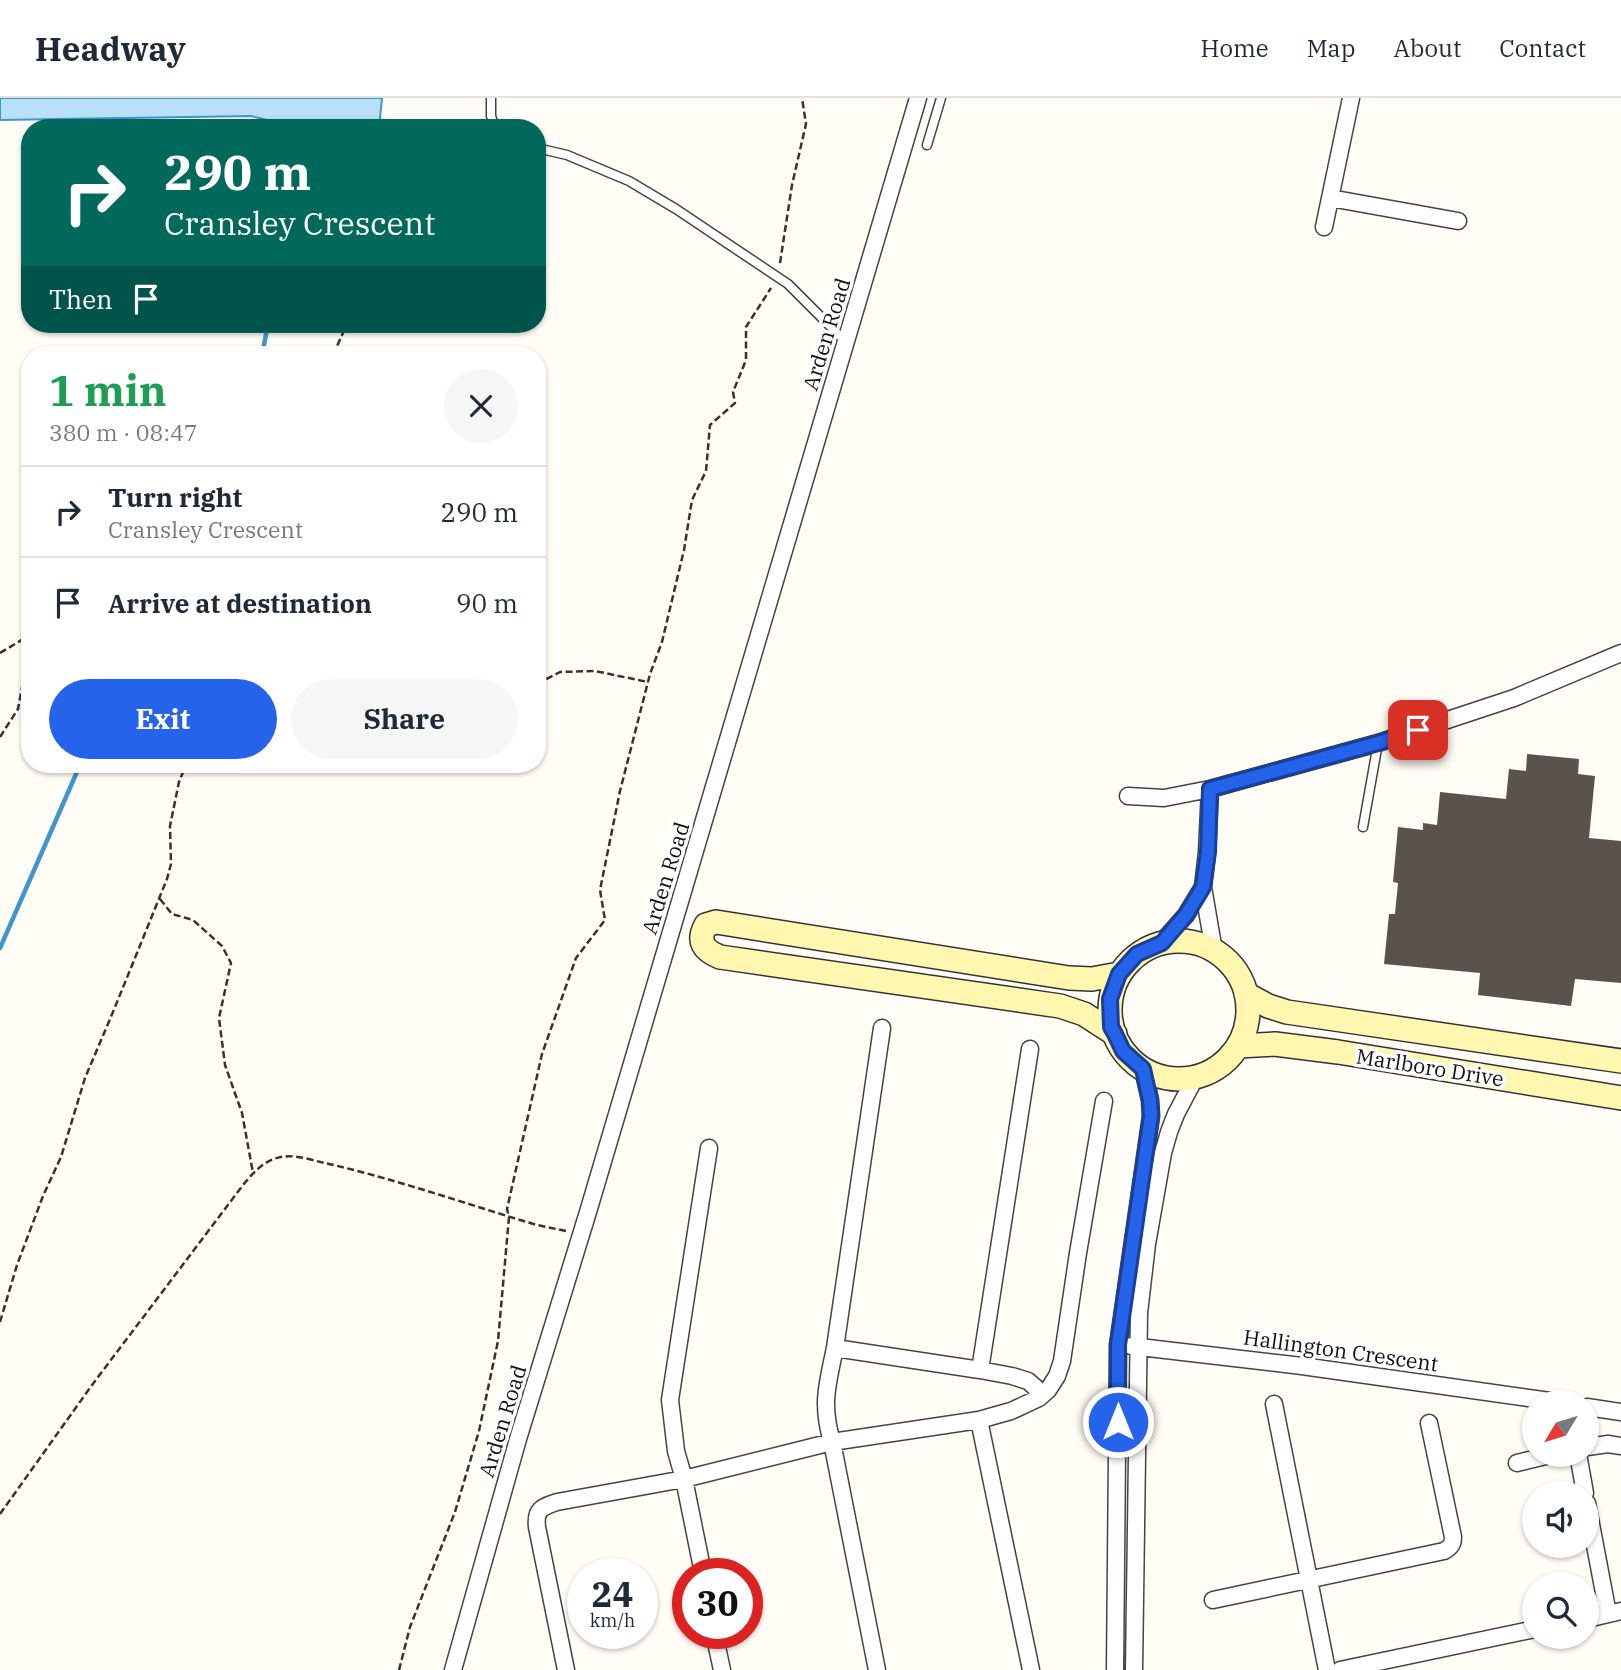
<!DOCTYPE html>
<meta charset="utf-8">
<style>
:root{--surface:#fff;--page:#f6f6f7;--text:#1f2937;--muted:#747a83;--line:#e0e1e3;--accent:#2563eb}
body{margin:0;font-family:"IBM Plex Serif",serif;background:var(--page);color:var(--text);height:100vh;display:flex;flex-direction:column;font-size:26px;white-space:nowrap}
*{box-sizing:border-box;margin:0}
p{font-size:23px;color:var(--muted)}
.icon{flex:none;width:38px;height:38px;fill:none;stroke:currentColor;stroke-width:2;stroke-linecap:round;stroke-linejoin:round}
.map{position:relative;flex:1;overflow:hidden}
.sheet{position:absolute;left:21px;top:248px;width:525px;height:427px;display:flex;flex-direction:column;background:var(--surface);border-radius:28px;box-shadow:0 2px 5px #0004}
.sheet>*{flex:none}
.hud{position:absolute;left:21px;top:21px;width:525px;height:214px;border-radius:28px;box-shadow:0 2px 5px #0004;background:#00695c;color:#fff;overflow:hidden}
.needle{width:46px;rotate:232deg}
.tools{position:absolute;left:1522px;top:1292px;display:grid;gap:14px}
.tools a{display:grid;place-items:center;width:77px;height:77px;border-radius:50%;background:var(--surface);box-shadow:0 2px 5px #0004;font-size:35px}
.speed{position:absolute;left:567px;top:1460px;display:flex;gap:14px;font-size:35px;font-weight:700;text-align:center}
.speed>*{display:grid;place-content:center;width:91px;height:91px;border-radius:50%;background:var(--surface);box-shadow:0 2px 5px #0004;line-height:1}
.speed small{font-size:18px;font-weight:400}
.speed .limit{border:10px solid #d22;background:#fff;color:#111}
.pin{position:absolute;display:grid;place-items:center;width:60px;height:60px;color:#fff;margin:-30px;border-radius:14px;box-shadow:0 4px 10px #0006}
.me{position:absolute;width:77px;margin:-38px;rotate:0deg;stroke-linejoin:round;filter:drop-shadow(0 0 5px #0008)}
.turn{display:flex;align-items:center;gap:24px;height:147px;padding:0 28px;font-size:32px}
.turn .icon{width:91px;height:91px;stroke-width:2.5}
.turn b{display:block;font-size:49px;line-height:60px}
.then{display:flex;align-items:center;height:66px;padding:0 28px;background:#0003;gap:14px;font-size:26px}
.round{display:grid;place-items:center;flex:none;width:74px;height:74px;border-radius:37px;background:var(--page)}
.overview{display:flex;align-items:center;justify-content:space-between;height:119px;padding:0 28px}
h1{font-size:42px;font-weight:700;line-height:52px;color:#1e9e55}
.cta{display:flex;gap:14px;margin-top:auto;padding:14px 28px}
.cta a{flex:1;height:80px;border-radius:42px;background:var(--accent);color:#fff;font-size:28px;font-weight:700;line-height:80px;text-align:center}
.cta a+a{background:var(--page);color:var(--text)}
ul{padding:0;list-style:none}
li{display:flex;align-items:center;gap:21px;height:91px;padding:0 28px;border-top:2px solid var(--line)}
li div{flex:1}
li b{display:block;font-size:26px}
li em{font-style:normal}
header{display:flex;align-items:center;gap:42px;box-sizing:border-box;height:98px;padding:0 35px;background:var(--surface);border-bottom:2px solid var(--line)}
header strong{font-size:33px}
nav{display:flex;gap:38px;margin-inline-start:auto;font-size:24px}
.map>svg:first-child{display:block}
.water{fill:#b9e0f7;stroke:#3f96cf;stroke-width:2}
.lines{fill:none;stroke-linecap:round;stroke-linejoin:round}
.stream{stroke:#3f96cf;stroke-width:4.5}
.building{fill:#5a524d}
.lane-casing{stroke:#444;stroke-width:11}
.street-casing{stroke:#444;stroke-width:19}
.secondary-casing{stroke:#333;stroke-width:26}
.path{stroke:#333;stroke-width:2.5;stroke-dasharray:7 3.5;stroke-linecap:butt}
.lane{stroke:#fff;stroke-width:8}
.street{stroke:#fff;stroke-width:16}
.secondary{stroke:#fff6b0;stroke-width:23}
.route-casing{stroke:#184099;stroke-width:18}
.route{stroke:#2563eb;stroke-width:12}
.labels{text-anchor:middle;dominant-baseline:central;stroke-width:7;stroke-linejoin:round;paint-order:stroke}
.street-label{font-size:21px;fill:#111;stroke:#fff}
</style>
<header>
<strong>Headway</strong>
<nav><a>Home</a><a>Map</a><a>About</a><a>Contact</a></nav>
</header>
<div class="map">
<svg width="1621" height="1572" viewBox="0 0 1621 1572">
<rect width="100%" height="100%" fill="#fffdf5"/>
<path class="water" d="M0,0H382L379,30H300L251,18L0,22Z"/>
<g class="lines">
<path class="stream" d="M262,257L268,226
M0,850L80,667"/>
</g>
<path class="building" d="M1527,656L1579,661L1578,676L1595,678L1589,740L1621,743V885L1575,881L1571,908L1478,897L1480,875L1384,866L1389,816H1395L1398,785L1393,784L1398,729L1423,732V725L1437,727L1440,694L1506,701L1509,671L1526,673Z"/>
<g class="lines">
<defs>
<path id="lane" d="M491,0V18L495,30
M927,47L941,0
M537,50L567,57L629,83L676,111L788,186L846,244
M1363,729L1378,645"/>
<path id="street" d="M1330,100L1458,123
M1324,129L1351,0
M1210,691L1207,754L1203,789L1214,853
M1128,698L1164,700L1210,691L1378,645L1514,600L1621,555
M1162,844L1186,817L1203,789
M1131,1248L1302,1268L1557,1304
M835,1250L980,1272L1012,1278L1028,1283L1036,1290L1039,1300
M980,1272L1030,951
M1274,1306L1327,1572
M1587,1309L1621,1314
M979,1322L1031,1572
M1587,1349L1608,1346L1621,1348
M1578,1356L1585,1395
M1517,1365L1554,1356
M1587,1405L1608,1516
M703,1475L684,1381L676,1353L670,1302L709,1050
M1213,1502L1444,1453C1451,1449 1453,1446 1453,1439L1429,1325
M1587,1521L1621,1513
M714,1535L722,1572
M453,1572L518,1341L588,1114L918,0
M566,1572L537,1429C535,1411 542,1409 557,1404L684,1381L832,1344L979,1322L1011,1313L1039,1300L1048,1292L1057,1278L1062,1263L1078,1155L1104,1003
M877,1572L832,1344C821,1306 827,1288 835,1250L882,930
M1115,1572L1118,1247L1151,1018L1150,1002L1143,971
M1134,1572L1139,1215L1147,1146L1163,1055L1169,1034L1176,1016L1195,980
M1340,1572L1535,1531"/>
<path id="secondary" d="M1110 912a69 69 0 1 1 138 0a69 69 0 1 1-138 0Z
M1246,896L1268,908L1287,914L1621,963
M1115,936L1084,916L1060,908L720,859C703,852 697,843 706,827L716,824L1069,880L1092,881L1119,876
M1238,948L1275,946L1338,954L1621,1000"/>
</defs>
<use href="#lane" class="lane-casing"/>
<use href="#street" class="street-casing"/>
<use href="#secondary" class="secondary-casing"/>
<path class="path" d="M780,165L792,87L806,26L802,0
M333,257L347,226
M0,555L30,537
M537,586L560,574L595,573L648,584
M0,639L18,611L23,584L27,539
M160,801L172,816L193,822L222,848L231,865L219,920L225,967L242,1015L253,1075
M0,1224L17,1167L43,1098L61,1059L85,980L113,914L167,781L171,766L170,728L179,684L186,667
M0,1416L92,1287L243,1087C253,1075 264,1062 281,1059C297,1056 314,1063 329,1066C399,1082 469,1107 537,1127L566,1133
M399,1572L410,1529L455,1414L479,1333L498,1243L509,1119L507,1111L542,956L576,860L605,822L600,792L620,693L650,576L662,544L684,452L692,402L706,373L710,327L735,305L733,294L746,262V229L771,190"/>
<use href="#lane" class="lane"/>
<use href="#street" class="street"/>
<use href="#secondary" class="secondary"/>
</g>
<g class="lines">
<defs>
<path id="route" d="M1118,1324V1247L1151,1018L1150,1002L1143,971L1123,953L1115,936L1111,929L1110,901L1119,876L1137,856L1162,845L1186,817L1203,789L1208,754L1210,691L1378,645L1418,632"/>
</defs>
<use href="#route" class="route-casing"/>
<use href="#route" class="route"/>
</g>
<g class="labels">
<g class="street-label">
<text transform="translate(826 236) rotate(-73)">Arden Road</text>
<text transform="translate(665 780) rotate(-73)">Arden Road</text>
<text transform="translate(1430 969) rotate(9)">Marlboro Drive</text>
<text transform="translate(1341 1252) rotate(8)">Hallington Crescent</text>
<text transform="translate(502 1323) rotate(-73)">Arden Road</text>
</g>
</g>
</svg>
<div class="tools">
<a><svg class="needle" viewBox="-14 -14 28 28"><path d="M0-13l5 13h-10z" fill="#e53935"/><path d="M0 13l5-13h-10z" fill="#747a83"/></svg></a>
<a><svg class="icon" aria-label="sound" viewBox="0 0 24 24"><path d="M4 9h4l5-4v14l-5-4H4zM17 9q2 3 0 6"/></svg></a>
<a><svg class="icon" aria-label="search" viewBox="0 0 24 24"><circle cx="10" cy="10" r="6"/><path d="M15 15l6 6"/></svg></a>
</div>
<div class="speed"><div>24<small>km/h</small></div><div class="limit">30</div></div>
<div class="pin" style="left:1418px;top:632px;background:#d93025"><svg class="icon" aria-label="arrive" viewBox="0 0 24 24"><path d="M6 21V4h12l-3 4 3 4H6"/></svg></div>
<svg class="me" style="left:1118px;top:1324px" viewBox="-20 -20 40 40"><circle r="17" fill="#2563eb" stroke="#fff" stroke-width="3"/><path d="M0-11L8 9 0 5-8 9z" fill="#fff"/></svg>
<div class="hud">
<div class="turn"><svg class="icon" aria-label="right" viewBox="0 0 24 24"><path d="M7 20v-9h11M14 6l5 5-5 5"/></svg><div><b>290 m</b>Cransley Crescent</div></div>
<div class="then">Then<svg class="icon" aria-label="arrive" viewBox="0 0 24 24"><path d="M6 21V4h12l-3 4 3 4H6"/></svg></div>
</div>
<section class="sheet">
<div class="overview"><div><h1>1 min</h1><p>380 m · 08:47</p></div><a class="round"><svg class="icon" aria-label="close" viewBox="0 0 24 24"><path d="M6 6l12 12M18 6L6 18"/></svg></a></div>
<ul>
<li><svg class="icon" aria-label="right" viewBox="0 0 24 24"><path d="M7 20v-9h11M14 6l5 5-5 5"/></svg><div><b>Turn right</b><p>Cransley Crescent</p></div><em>290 m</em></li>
<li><svg class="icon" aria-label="arrive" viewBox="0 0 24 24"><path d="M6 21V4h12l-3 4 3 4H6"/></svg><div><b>Arrive at destination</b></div><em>90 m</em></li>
</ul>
<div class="cta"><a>Exit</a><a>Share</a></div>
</section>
</div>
